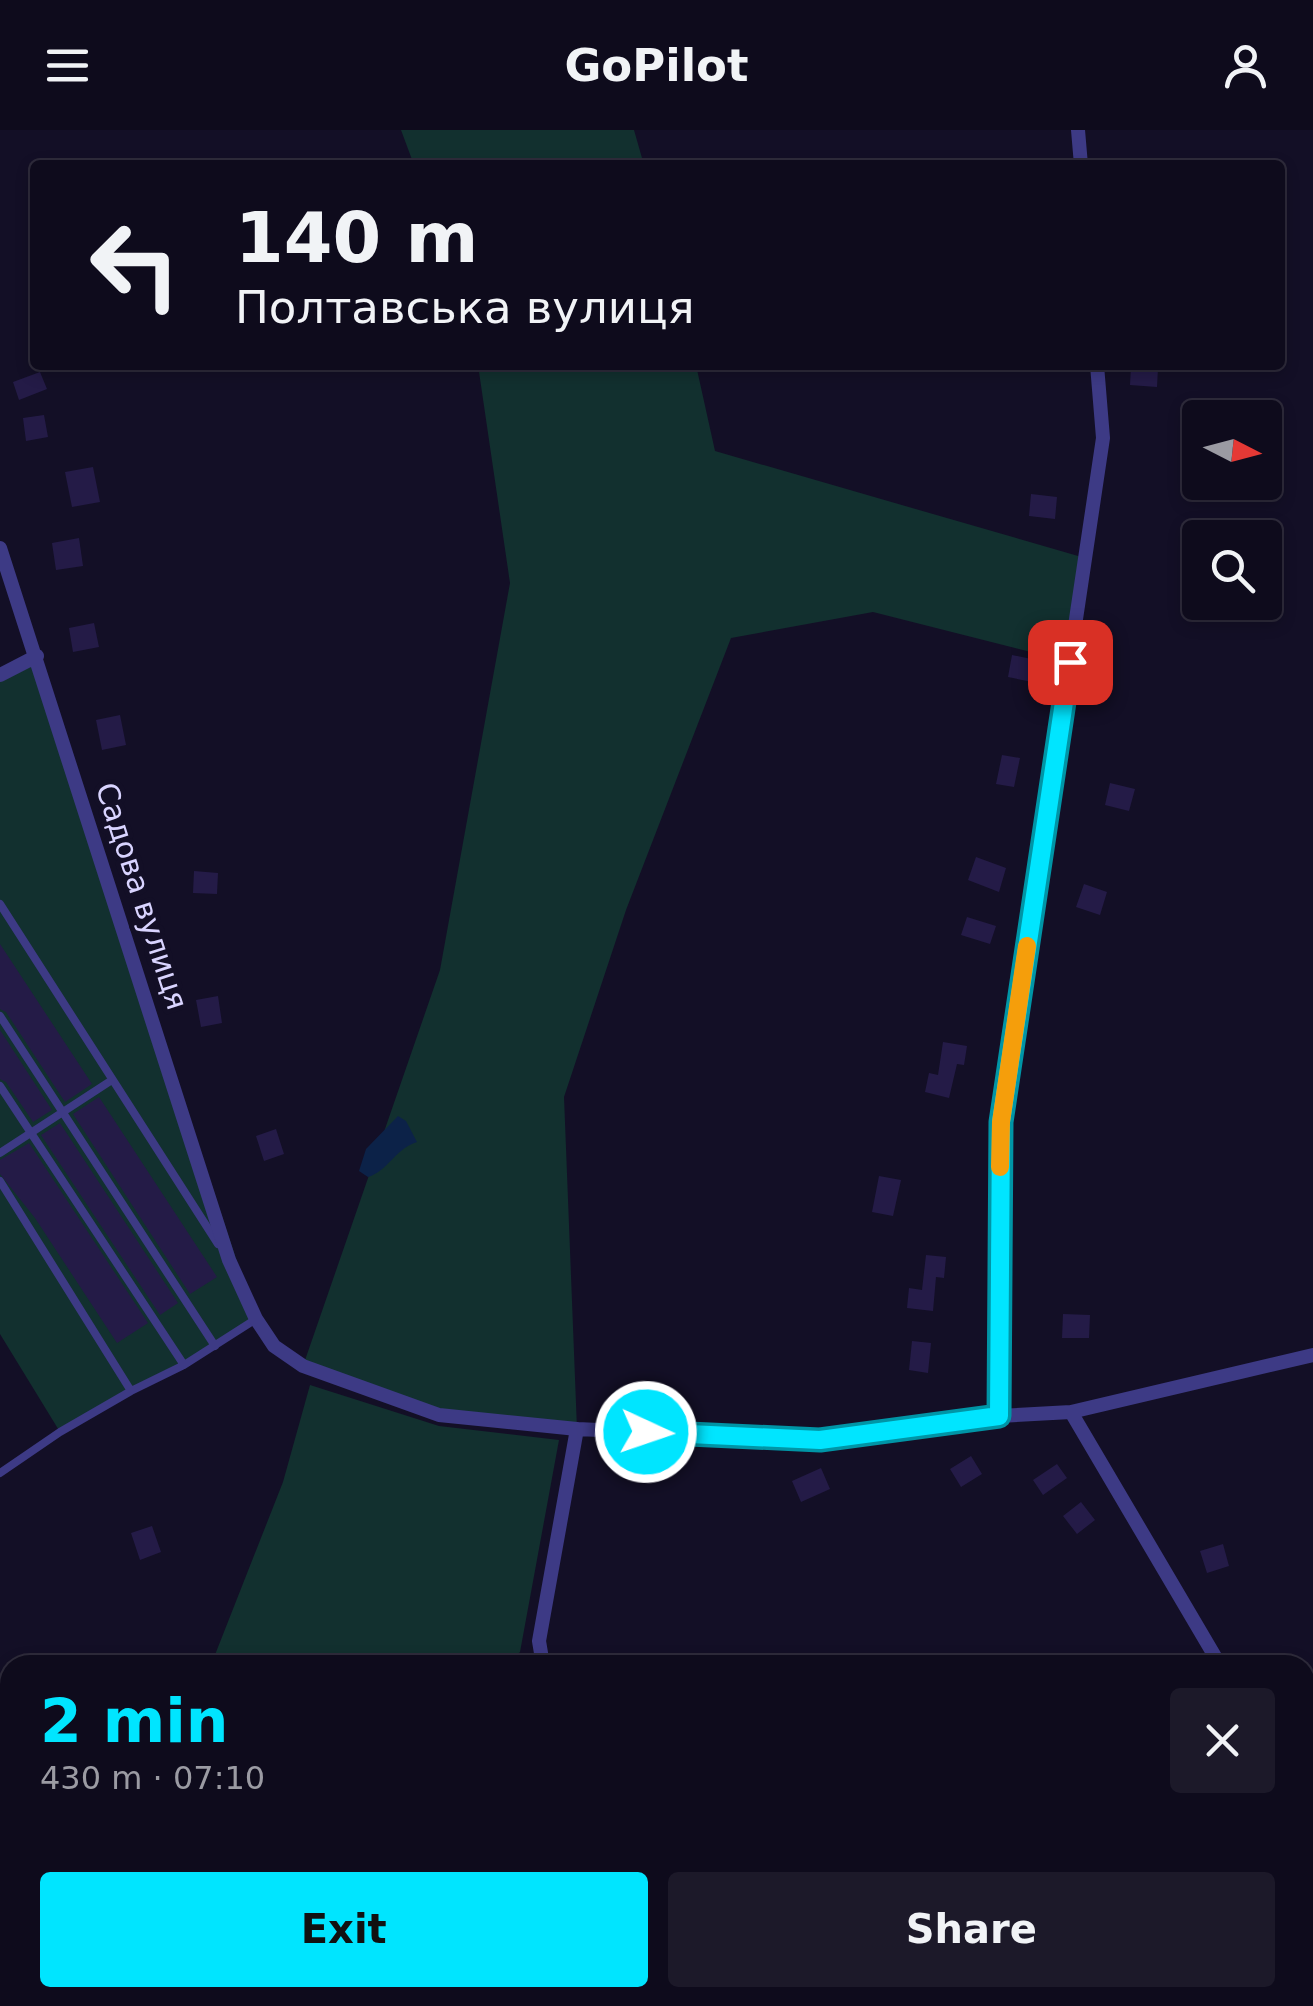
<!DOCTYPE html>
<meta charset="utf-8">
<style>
:root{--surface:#0e0b1c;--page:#1c1929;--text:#f1f3f6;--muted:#9b9ba3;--line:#2e2b3b;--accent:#00e5ff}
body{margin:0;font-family:"DejaVu Sans",sans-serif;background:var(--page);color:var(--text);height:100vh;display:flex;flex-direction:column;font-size:38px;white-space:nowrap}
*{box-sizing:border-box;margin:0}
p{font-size:32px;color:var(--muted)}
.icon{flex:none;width:55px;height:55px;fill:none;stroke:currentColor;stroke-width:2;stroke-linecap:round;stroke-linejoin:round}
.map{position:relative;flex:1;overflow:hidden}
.drawer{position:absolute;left:0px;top:1525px;width:1315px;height:352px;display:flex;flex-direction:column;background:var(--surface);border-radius:30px 30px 0 0;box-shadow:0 5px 15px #0003,0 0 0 2px var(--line)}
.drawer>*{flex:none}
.hud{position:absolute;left:30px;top:30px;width:1255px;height:210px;border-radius:10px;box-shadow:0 5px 15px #0003,0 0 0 2px var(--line);background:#0e0b1c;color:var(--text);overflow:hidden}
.needle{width:65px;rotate:96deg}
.buttons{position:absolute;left:1182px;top:270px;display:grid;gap:20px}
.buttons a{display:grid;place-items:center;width:100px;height:100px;border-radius:10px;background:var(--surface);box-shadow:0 5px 15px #0003,0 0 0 2px var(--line);font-size:50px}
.pin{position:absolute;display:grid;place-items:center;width:85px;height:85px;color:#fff;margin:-42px;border-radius:20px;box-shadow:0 5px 15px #0006}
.me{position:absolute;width:110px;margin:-55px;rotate:93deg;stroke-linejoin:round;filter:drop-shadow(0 0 8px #0008)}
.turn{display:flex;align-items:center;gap:35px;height:210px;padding:0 40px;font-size:45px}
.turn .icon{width:130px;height:130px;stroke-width:2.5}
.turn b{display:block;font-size:70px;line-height:85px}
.round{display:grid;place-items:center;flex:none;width:105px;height:105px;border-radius:10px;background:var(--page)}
.overview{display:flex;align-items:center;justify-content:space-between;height:170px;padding:0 40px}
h1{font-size:60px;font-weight:700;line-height:75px;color:var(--accent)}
.action{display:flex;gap:20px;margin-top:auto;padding:20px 40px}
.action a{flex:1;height:115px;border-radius:10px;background:var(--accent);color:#111;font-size:40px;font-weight:700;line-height:115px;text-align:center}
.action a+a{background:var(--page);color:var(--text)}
header{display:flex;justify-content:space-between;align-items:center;height:130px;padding:0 40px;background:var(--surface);font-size:45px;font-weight:700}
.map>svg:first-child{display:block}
.green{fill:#12302f}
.water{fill:#0c2248}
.building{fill:#241b47}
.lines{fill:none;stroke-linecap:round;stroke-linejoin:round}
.lane{stroke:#3d3a85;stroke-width:8}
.street{stroke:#3d3a85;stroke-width:14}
.route-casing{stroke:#0095a6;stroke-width:25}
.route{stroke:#00e5ff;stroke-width:18}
.slow{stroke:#f59e0b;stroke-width:18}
.labels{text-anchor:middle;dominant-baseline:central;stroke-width:10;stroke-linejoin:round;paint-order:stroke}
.street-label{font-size:30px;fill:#d9d4ff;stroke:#130f26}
</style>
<header><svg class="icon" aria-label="menu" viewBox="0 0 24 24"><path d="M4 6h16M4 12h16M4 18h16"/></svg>GoPilot<svg class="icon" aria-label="person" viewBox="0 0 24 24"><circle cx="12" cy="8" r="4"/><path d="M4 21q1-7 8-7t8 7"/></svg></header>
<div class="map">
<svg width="1313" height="1876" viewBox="0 0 1313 1876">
<rect width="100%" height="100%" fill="#130f26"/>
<path class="green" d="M401,0H634L644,35H414Z
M478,235H696L715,321L1085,428L1070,532L873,482L731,508L626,780L564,967L577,1299L439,1285L303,1236L440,840L510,453Z
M37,526L256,1189L184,1235L60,1302L0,1204V545Z
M310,1255L439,1296L559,1310L520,1522L505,1535H211L283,1352Z
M57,1868H218L213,1876H53Z"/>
<path class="water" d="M398,986L406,991L417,1012C395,1019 388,1041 368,1047L359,1041L366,1019Z"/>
<path class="building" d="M1131,236L1158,238L1157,257L1130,255Z
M40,242L47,259L19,270L13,252Z
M44,285L48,307L26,311L23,288Z
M93,337L100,372L72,377L65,342Z
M1031,364L1057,367L1055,389L1029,386Z
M79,408L83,436L56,440L52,413Z
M94,493L99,517L73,522L69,498Z
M1012,525L1041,531L1037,553L1008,547Z
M120,585L126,615L102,620L96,590Z
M1002,625L1020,628L1014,657L996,654Z
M1110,653L1135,659L1129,681L1105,675Z
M976,727L1006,738L999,762L968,750Z
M194,741L218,743L217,764L193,763Z
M1084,754L1107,762L1100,785L1076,777Z
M967,787L996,796L990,814L961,805Z
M0,814L92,954L65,972L6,882L0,879Z
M218,866L222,893L201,897L196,870Z
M0,900L52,980L33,992L6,952L0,949Z
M943,912L967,916L964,935L957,934L949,968L925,962L929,943L938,945Z
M99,967L217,1147L190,1164L73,984Z
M60,993L178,1173L160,1185L41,1005Z
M276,999L284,1024L264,1031L256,1006Z
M29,1013L148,1193L117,1213L35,1088L0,1044V1030Z
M879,1046L901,1050L893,1086L872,1082Z
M926,1125L946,1127L944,1148L936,1147L933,1181L907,1178L909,1158L922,1160Z
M1063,1184L1090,1185L1089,1208H1062Z
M912,1211L931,1213L928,1243L909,1240Z
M971,1326L982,1344L961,1357L950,1339Z
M1057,1334L1067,1348L1043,1365L1033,1350Z
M821,1338L830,1359L801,1372L792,1351Z
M1081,1372L1095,1390L1077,1404L1063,1386Z
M152,1396L161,1422L140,1430L131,1403Z
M1223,1414L1229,1436L1207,1443L1200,1421Z"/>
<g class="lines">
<path class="lane" d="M0,774L218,1114
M0,886L215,1216
M0,956L184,1235
M0,1023L112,950
M0,1051L131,1261L184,1235L256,1189
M0,1343L60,1302L131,1261"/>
<path class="street" d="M1078,0L1081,35
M0,418L229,1130L256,1189L274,1216L303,1236L439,1285L577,1299L821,1310L999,1286L1071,1282L1313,1225
M0,545L37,526
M1071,1282L1220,1535
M999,1286L1001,992L1103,308L1097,235
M543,1535L539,1511L577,1299
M1305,1681L1313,1694
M0,1777L10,1792
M30,1868V1876
M751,1868L757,1876"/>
</g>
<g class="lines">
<defs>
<path id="route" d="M646,1302L820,1310L999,1286L1001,992L1070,532"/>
</defs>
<use href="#route" class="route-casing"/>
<use href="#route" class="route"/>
<path class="slow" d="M1000,1037L1001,992L1027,816"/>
</g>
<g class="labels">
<g class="street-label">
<text transform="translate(142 766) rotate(72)">Садова вулиця</text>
</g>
</g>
</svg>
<div class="buttons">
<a><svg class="needle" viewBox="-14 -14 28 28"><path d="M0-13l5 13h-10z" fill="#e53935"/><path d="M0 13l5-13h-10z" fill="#9b9ba3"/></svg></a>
<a><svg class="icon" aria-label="search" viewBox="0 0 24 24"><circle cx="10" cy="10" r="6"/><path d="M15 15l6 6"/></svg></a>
</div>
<div class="pin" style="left:1070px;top:532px;background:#d93025"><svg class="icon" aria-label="arrive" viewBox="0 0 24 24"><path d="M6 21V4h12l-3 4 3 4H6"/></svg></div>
<svg class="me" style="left:646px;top:1302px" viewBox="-20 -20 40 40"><circle r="17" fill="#00e5ff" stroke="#fff" stroke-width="3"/><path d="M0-11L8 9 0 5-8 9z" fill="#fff"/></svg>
<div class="hud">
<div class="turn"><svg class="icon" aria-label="left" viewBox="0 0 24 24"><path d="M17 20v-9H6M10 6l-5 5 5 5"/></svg><div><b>140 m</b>Полтавська вулиця</div></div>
</div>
<section class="drawer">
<div class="overview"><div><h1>2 min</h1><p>430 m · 07:10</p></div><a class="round"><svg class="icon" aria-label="close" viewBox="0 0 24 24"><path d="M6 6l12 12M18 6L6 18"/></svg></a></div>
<div class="action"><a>Exit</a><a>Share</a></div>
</section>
</div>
